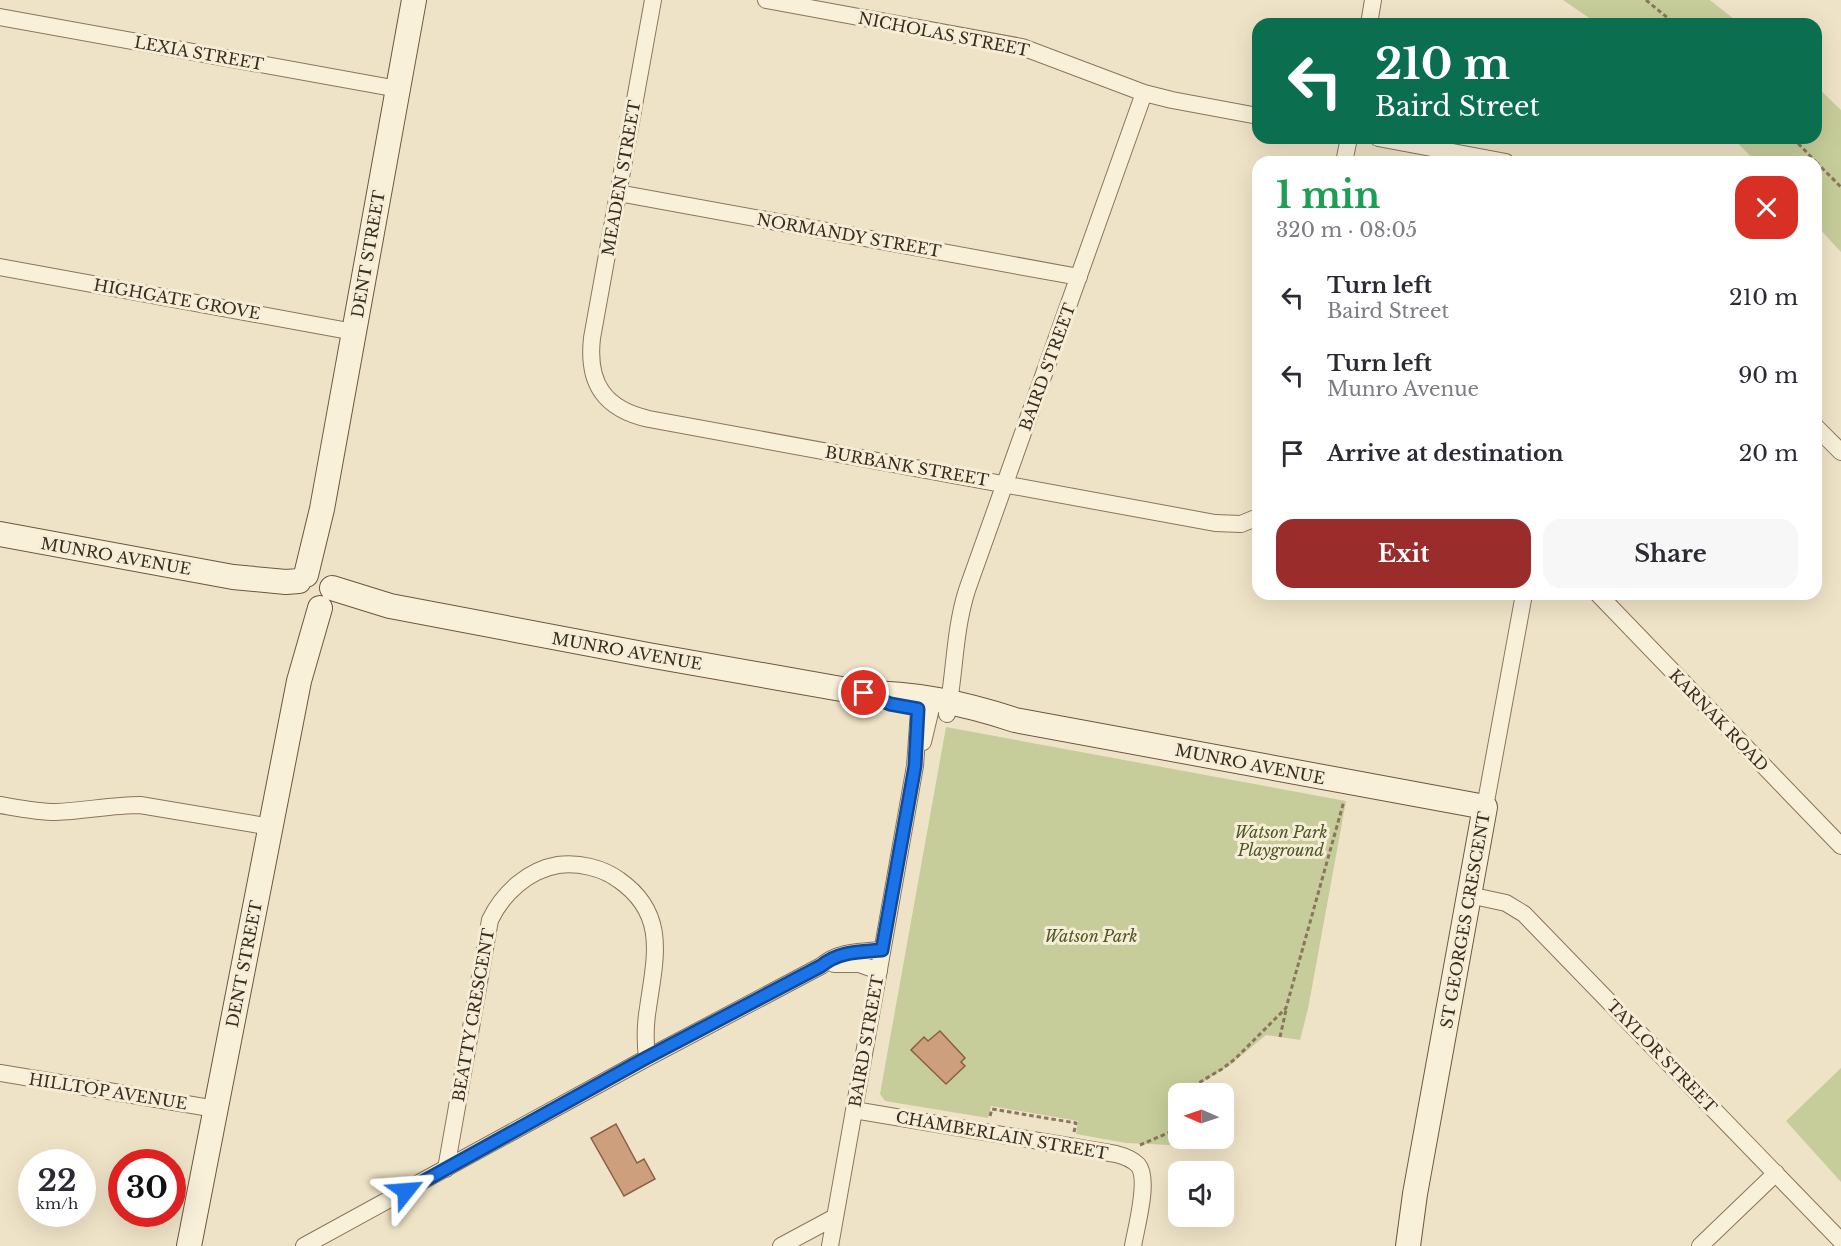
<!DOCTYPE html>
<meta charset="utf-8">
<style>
:root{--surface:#fff;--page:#f7f7f7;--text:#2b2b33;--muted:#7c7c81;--accent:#9a2c2c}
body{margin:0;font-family:"Libre Baskerville",serif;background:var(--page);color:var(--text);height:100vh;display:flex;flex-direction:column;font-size:22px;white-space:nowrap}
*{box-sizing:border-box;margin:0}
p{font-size:20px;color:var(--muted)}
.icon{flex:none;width:33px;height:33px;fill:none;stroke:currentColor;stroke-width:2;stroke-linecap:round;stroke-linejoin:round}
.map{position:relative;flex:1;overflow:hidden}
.details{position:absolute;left:1252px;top:156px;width:570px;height:444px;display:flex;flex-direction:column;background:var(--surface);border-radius:18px;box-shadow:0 6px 24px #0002}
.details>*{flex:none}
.hud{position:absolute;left:1252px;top:18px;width:570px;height:126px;border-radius:18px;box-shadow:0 6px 24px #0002;background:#0b6e4f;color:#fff;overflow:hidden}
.needle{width:39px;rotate:272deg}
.tools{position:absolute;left:1168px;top:1083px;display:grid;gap:12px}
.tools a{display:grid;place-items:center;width:66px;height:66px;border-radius:12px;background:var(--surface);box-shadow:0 6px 24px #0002;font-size:30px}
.speed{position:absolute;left:18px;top:1149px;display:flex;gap:12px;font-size:30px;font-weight:700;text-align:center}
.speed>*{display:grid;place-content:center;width:78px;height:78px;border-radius:50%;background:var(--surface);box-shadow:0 6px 24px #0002;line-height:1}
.speed small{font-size:15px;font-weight:400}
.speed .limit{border:9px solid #d22;background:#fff;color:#111}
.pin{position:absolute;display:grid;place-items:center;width:51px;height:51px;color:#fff;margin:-26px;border:3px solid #fff;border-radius:50%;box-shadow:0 2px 6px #0007}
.me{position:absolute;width:66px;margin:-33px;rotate:62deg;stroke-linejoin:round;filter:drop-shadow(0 0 4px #0008)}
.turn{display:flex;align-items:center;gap:21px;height:126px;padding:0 24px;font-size:27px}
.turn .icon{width:78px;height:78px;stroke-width:2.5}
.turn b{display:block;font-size:42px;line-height:51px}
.round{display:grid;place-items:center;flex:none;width:63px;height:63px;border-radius:18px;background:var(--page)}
.headline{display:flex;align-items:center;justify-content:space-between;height:102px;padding:0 24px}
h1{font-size:36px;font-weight:700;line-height:45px;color:#1e9e55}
.primary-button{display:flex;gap:12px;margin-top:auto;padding:12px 24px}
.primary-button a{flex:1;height:69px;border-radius:18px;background:var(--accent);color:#fff;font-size:24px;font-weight:700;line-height:69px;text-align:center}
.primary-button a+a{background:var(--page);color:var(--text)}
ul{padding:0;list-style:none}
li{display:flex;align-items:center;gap:18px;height:78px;padding:0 24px}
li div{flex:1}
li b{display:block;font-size:22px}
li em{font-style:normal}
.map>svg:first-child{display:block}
.green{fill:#c6cd9a}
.building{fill:#cd9f7d;stroke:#8a5f42;stroke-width:1.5}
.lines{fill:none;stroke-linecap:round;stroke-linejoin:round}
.street-casing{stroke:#8a755c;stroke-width:18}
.secondary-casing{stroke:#6c563f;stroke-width:26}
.path{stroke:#8a755c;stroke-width:3;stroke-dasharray:4.5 3;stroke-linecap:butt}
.street{stroke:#f9f0da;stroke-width:16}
.secondary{stroke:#f9f0da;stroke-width:24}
.route-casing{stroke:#114b97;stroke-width:15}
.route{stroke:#1a73e8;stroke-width:10}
.labels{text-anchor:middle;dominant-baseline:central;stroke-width:6;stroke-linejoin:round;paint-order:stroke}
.street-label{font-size:16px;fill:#3b2d20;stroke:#f6edd6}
.park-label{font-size:16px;font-style:italic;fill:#4a5726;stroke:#f6edd6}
</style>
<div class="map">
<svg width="1841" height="1246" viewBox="0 0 1841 1246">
<rect width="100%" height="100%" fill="#efe3c7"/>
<path class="green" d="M1563,0H1710L1740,24H1598Z
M1817,87L1841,110V252L1817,226L1816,162H1756L1733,138H1816Z
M946,727L1346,801L1308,1009L1300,1040L1266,1035L1230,1065L1185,1093L1179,1094V1108L1170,1145L1126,1143L1076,1134L1078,1121L991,1106L988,1118L885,1101L880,1094Z
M1841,1068V1182L1786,1121Z"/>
<path class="building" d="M940,1031L965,1058L961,1062L965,1066L946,1084L911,1050L924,1037L928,1041Z
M616,1124L637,1163L644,1159L655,1179L624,1196L591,1138Z"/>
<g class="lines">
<defs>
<path id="street" d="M653,0L592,338C587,383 604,409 649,419L1215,523L1241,524L1258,517
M766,0L1022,47L1144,93L1172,100L1258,116
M0,17L398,89
M1369,24L1373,0
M1378,138L1506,162
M1344,162L1349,138
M618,193L1079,277
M0,267L354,332
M1816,427L1841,452
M1598,594L1841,846
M947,714C955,673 954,631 967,590L1144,93
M923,742L933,700
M0,805C18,808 37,812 56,812C84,811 112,805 140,805L271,827
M1485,807L1524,594
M1469,895L1506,903L1524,914L1841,1241
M834,964H859L879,971
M0,1073L216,1109
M854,1110L1116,1154C1124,1156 1132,1159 1138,1165C1150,1179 1136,1228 1133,1246
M446,1169L490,920C503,893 528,870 558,865C578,862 603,868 619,880C668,914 655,958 648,1008C645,1025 645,1041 647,1058
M304,1246L647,1058L821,966C839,951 860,952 882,950
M781,1246L835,1217
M830,1246L915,766L920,697
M1700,1246L1776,1173"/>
<path id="secondary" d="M0,534L233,577L286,582L299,581
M306,575L322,509L414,0
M332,588L390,606L648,655L864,693C915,693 967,704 1015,720L1485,807L1415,1194L1408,1246
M189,1246L299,681L320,608"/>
</defs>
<use href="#street" class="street-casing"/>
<use href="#secondary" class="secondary-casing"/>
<path class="path" d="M1646,0L1675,24
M1793,138L1816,162
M1816,162L1841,187
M1280,1037L1286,1010
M1180,1094L1222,1069L1235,1059L1286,1008L1344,801
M990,1116L992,1109L1076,1123L1074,1132
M1140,1145L1170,1132L1179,1095"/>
<use href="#street" class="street"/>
<use href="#secondary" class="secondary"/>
</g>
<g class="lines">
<defs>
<path id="route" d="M406,1191L646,1058L821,966C839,951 860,952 882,950L915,766L918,709L890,704L864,693"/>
</defs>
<use href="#route" class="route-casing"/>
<use href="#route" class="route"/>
</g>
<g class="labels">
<g class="street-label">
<text transform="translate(944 34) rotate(11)">NICHOLAS STREET</text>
<text transform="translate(199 53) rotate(10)">LEXIA STREET</text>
<text transform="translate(621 178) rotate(-80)">MEADEN STREET</text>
<text transform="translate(849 235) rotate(10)">NORMANDY STREET</text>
<text transform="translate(368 254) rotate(-80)">DENT STREET</text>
<text transform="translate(177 299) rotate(10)">HIGHGATE GROVE</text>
<text transform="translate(1047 367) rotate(-70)">BAIRD STREET</text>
<text transform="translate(907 466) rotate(10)">BURBANK STREET</text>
<text transform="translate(116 556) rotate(10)">MUNRO AVENUE</text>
<text transform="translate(627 651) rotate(10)">MUNRO AVENUE</text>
<text transform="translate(1719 720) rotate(46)">KARNAK ROAD</text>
<text transform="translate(1250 764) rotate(11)">MUNRO AVENUE</text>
<text transform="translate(1465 920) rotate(-80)">ST GEORGES CRESCENT</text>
<text transform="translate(244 964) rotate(-79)">DENT STREET</text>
<text transform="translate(473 1015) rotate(-80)">BEATTY CRESCENT</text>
<text transform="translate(866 1041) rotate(-80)">BAIRD STREET</text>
<text transform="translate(1662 1056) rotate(46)">TAYLOR STREET</text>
<text transform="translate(108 1091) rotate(9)">HILLTOP AVENUE</text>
<text transform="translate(1002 1135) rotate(10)">CHAMBERLAIN STREET</text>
</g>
<g class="park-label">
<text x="1281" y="832">Watson Park<tspan x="1281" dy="18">Playground</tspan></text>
<text x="1091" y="936">Watson Park</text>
</g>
</g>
</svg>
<div class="tools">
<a><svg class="needle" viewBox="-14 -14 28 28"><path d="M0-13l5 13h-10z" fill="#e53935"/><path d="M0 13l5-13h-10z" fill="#7c7c81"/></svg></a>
<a><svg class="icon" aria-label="sound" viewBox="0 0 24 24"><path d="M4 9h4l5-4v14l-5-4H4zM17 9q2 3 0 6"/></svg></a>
</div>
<div class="speed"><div>22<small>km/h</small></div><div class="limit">30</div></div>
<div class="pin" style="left:864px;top:693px;background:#d93025"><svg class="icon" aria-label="arrive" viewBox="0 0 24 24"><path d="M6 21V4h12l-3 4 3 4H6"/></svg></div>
<svg class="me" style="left:406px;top:1191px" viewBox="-20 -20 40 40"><path d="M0-17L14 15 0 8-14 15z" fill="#1a73e8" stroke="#fff" stroke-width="4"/></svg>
<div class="hud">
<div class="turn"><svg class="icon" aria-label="left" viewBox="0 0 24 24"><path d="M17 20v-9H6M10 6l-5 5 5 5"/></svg><div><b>210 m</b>Baird Street</div></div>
</div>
<section class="details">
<div class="headline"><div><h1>1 min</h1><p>320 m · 08:05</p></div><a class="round" style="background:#d93025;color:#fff"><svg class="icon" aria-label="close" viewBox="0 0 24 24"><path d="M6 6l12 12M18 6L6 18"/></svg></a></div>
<ul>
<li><svg class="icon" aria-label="left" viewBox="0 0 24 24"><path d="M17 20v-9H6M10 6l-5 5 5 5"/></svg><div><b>Turn left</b><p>Baird Street</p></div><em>210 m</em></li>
<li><svg class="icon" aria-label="left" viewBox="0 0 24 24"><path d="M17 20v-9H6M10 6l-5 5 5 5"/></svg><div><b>Turn left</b><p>Munro Avenue</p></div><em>90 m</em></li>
<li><svg class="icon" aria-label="arrive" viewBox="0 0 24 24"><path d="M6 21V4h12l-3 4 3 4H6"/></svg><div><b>Arrive at destination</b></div><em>20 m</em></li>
</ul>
<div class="primary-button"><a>Exit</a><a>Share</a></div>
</section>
</div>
